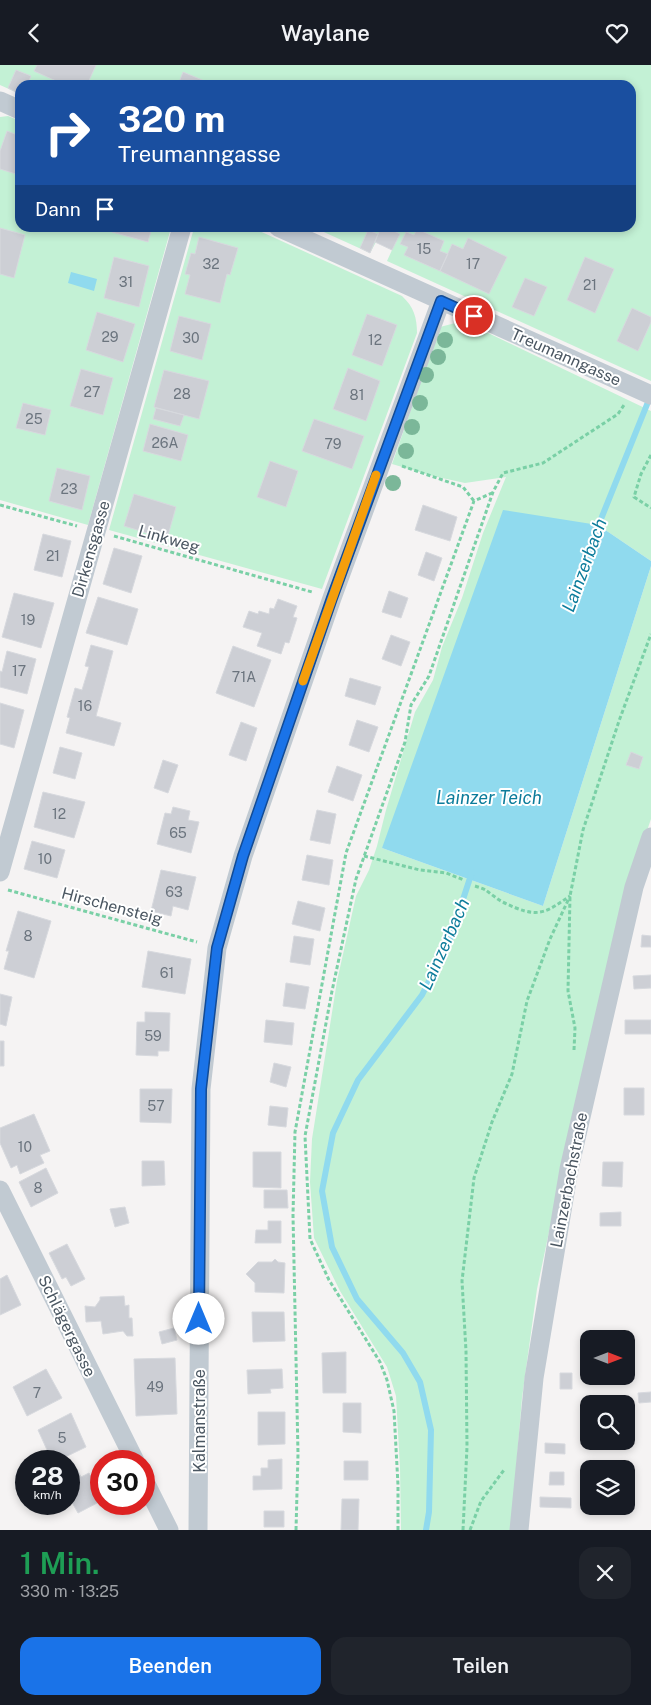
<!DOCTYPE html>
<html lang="de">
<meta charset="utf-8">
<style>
:root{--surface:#171b24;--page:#20242c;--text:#f1f3f6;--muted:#9ea1a6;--accent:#1a73e8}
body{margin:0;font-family:"Public Sans",sans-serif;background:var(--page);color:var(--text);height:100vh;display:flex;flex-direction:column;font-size:19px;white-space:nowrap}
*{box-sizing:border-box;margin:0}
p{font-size:16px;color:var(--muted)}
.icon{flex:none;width:28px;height:28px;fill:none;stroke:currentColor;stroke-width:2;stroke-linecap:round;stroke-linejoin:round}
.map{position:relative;height:1465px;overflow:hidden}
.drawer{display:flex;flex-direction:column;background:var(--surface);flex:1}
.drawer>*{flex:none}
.hud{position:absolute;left:15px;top:15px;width:621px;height:152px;border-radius:15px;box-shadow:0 2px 8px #0003;background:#1a4fa0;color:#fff;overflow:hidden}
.needle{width:32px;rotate:90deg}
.controls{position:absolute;left:580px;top:1265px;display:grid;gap:10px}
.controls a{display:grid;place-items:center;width:55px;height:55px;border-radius:10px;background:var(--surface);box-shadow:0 2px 8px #0003;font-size:25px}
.speed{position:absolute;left:15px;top:1385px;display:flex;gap:10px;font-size:25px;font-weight:700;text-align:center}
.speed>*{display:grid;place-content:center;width:65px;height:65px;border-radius:50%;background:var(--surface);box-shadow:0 2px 8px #0003;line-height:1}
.speed small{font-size:12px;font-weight:400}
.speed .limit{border:8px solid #d22;background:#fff;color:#111}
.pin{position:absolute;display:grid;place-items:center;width:42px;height:42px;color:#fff;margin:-21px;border:2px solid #fff;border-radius:50%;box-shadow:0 1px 5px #0007}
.me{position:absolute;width:55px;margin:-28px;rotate:0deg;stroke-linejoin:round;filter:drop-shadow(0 0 4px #0008)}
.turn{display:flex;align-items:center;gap:18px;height:105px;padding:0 20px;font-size:22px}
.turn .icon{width:65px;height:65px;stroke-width:2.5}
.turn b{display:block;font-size:35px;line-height:42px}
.then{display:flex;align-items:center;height:48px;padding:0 20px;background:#0003;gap:10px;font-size:19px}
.round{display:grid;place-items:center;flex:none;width:52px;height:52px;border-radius:15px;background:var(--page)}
.summary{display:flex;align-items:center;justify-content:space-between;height:85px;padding:0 20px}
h1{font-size:30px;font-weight:600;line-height:38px;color:#1e9e55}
.button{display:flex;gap:10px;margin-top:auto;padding:10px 20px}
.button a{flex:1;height:58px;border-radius:15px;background:var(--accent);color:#fff;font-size:20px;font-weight:600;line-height:58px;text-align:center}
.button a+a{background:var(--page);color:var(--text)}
header{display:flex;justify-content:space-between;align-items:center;height:65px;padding:0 20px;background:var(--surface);font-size:22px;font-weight:600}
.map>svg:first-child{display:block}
.green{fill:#c3f1d5}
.water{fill:#90daee}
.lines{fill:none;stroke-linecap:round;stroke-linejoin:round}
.stream{stroke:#90daee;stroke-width:6}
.building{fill:#cdcfd5;stroke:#d7d9de}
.path{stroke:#7ad0a6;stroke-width:3;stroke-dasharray:4 2.5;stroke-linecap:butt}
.minor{stroke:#c1cad2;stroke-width:19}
.tree{fill:#7bb799}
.route-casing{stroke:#114b97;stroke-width:12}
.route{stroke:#1a73e8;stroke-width:9}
.slow{stroke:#f59e0b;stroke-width:9}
.labels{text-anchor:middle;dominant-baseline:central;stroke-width:4;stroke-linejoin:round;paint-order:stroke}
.number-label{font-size:14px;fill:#6b747e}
.street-label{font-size:16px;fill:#4a5661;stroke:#fff}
.water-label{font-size:18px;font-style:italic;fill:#0c7c9b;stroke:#fff}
</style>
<header><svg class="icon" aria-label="back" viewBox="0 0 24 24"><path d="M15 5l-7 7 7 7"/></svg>Waylane<svg class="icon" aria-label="heart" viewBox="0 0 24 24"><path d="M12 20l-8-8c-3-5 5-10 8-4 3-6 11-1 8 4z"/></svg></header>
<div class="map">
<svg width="651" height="1465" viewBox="0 0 651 1465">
<rect width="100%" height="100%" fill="#f5f3f3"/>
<path class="green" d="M0,0H651V316L387,196L392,185L376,177L370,188L315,163L631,162V20H20V29L0,20Z
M8,51L20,56V162L171,163L88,460L0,435V52Z
M194,163H253L402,231C414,242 417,253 417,268L322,524L109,465Z
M463,256L651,346V496L598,460L382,783L543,841L651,501V754L639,789L575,1043L537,1224L522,1333L511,1465H401L400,1403L396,1331L387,1302L340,1226L314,1173L310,1117L312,1074L337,916L356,831L369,805L377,781L386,745L415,647L433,615L442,582L462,533L483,468L506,412L465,418L433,411L392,399L440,262Z"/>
<path class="water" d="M71,207L97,214L94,226L68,218Z
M503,445L598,460L651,496V501L543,841L382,783Z"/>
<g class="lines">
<path class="stream" d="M595,469L650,332
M426,1465L429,1447L431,1365L420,1317L403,1288L357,1234L332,1182L322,1126L333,1068L358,1015L422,930L450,874L472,807"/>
</g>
<path class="building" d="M37,0H96L87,20H65L34,6Z
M16,5L31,11L27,20H20V29L8,23Z
M183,7L214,20H178Z
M7,66L20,71L19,110L0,104V86Z
M113,162H152L148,177L112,167Z
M381,162H386L400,169L392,185L375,177Z
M0,163L25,170L14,213L0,209Z
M417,164L444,176L440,186L448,189L440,206L404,190L408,182L400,179L406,167L414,170Z
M368,165L378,169L370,188L360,183Z
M199,172L238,183L230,210L227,209L220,238L185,229L190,210L185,209L191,188L195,189Z
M468,173L507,192L489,229L440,206L452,179L463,184Z
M114,192L149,201L139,242L104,233Z
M585,192L614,204L595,248L567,235Z
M525,213L547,222L534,251L512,242Z
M632,243L651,252V257L638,286L617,276Z
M97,247L135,259L123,297L86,285Z
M367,249L397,260L382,301L352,290Z
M179,251L211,259L202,295L170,286Z
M348,303L380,316L366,356L333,344Z
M81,304L113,313L103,350L70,341Z
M164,305L209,316L199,354L154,342Z
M23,338L51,345L45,370L16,363Z
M156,343L184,350L180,361L153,354Z
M314,354L364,371L352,404L302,386Z
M150,359L188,370L181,396L143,386Z
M270,396L298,406L286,442L257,432Z
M57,403L90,411L82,445L49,436Z
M134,429L176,442L167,474L124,461Z
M423,440L457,452L450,476L415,465Z
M43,469L71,476L62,512L34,505Z
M114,483L142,491L131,528L103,519Z
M426,487L442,493L434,516L418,510Z
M389,526L408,533L401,553L382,547Z
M14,528L54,538L41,583L2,572Z
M98,532L138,544L127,580L86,568Z
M278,534L297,541L293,552L297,553L289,578L285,577L281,589L257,581L262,568L243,562L249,546L258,549L259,546L269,549L270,543L274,544Z
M391,570L410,577L401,601L382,594Z
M91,580L113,586L96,651L121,658L114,681L66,668L70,653L67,652L75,623L82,625L89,602L85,601Z
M233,581L271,595L254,642L216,628Z
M7,586L36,594L27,629L0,622V606L2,607Z
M350,613L381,622L375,640L345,631Z
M0,638L24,645L14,683L0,679Z
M357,655L378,662L369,687L349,680Z
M241,657L257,663L246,696L229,690Z
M60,682L82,688L75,714L53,708Z
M631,687L643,692L639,704L626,700Z
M163,695L178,700L168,728L154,723Z
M337,701L362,710L353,736L328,727Z
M43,727L85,737L74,773L34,762Z
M173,742L190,746L188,755L199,757L191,788L157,779L165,748L171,749Z
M317,745L336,749L330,779L310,775Z
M32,776L65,785L57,813L24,804Z
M307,790L333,795L329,820L302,815Z
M161,805L196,812L188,845L173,841L171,851L151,846Z
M298,836L325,843L320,866L292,859Z
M18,846L51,856L34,913L4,904L9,886H6Z
M642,870L651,871V882H641Z
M294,871L314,874L310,900L290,897Z
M148,886L191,894L185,929L142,922Z
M651,910V923L634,924L633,911Z
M286,918L309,922L305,944L283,941Z
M0,929L12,932L6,961L0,959Z
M145,947L170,948L169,986H158V991L136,990L137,957H145Z
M266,955L294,958L292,980L264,977Z
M625,955H651V969H625Z
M0,976H4V1001H0Z
M274,998L291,1002L286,1022L270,1017Z
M624,1023H644V1050H624Z
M140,1024H172L171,1058L140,1057Z
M270,1041L288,1043L286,1062L268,1060Z
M34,1049L50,1086L40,1090L44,1098L20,1109L17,1100L11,1103L0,1078V1063Z
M253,1087H281V1123L253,1122Z
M142,1096H164L165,1120L142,1121Z
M603,1097H623L622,1122L602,1121Z
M46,1103L58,1128L31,1142L19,1117Z
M264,1125H287L288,1143H264Z
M125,1142L129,1158L115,1162L110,1144Z
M621,1147V1161H600V1148Z
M268,1156H281V1178H255L256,1165H268Z
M67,1179L85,1214L71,1221L66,1212L62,1214L49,1188Z
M275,1194L278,1197L285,1198L284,1228L255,1227V1218L246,1209L258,1197H272Z
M7,1210L21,1240L0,1250V1214Z
M124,1231L125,1241L129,1240V1253H132L133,1271H127L123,1266L103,1269L101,1256L86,1257L85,1241L95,1242L100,1235V1232Z
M252,1247H284L285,1276L253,1277Z
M174,1263L177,1275L162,1279L159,1267Z
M346,1287V1328H323L322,1288Z
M175,1293L177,1349L136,1351L134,1294Z
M46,1304L62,1333L27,1351L13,1322Z
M282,1304L283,1323L270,1324L271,1328L248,1329L247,1305Z
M560,1308H572V1324H560Z
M651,1327V1337L639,1338L638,1328Z
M343,1338H361V1368L343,1367Z
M258,1347H285V1379L258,1380Z
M71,1348L86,1382L57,1396H52L38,1365Z
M545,1378L565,1379V1389L545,1388Z
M282,1394V1424L253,1425V1411H261V1403H268V1395Z
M344,1396H368V1415H344Z
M77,1404L81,1412L89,1408L101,1432V1436L78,1448L69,1432V1408Z
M550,1407H564V1420H549Z
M540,1432L571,1433V1443L540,1442Z
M342,1434H359L358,1465H341Z
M264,1446H284V1462H264Z"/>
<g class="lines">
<path class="path" d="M651,390L641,409L634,432L651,443
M402,401L463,422L474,436
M0,440L77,461
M114,471L312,527
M364,791L420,805L446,808L464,815
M475,821C488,825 485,825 495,832C501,837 509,840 516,843C541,853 549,845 570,831
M8,825L197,877
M574,985L575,963L568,926L570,831L583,765L619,656L651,569
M296,1465L298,1389L293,1150L295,1067L346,788L474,436L492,428
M398,1465V1420L394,1346L387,1315L380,1297L329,1215L310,1174L305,1071L332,926L356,814L405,677L411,640L429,611L493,427L503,408L543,398L618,349L624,340
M463,1465L467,1382L466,1286L462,1216L474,1113L492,1057L512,1009L527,936L550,874L570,831
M470,1465L481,1436L504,1405"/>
<path class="minor" d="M0,36L20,45
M278,162L651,330
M0,807L182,162
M0,1125L135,1396
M144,1415L169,1465
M198,1465L201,1024L217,883L243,791L332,533L441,236
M519,1465L534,1313L569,1104L634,822L651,772"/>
</g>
<g class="tree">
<circle cx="445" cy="275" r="8"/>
<circle cx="438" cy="292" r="8"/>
<circle cx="426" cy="310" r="8"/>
<circle cx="420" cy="338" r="8"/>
<circle cx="412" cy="362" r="8"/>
<circle cx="406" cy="386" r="8"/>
<circle cx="393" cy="418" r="8"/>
</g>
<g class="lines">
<defs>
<path id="route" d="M199,1254L201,1024L217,883L243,791L332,533L441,236L474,251"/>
</defs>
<use href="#route" class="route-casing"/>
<use href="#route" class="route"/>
<path class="slow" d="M303,616L376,410"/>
</g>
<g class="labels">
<g class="number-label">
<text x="424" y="184">15</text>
<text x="211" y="199">32</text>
<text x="473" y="199">17</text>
<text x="126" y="217">31</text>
<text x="590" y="220">21</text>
<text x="110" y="272">29</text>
<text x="191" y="273">30</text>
<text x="375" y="275">12</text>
<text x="92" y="327">27</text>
<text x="182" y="329">28</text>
<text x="357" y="330">81</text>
<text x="34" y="354">25</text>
<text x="165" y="378">26A</text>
<text x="333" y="379">79</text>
<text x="69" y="424">23</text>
<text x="53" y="491">21</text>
<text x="28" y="555">19</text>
<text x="19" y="606">17</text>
<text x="244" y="612">71A</text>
<text x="85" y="641">16</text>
<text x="59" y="749">12</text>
<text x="178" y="768">65</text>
<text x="45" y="794">10</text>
<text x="174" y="827">63</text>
<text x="28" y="871">8</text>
<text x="167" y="908">61</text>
<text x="153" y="971">59</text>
<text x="156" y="1041">57</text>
<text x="25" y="1082">10</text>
<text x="38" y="1123">8</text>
<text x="155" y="1322">49</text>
<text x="37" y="1328">7</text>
<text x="62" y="1373">5</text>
</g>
<g class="street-label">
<text transform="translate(566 292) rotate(24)">Treumanngasse</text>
<text transform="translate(169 474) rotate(16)">Linkweg</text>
<text transform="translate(91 484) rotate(-74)">Dirkensgasse</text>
<text transform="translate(112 841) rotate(15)">Hirschensteig</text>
<text transform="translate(569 1115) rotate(-79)">Lainzerbachstraße</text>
<text transform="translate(67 1261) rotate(64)">Schlägergasse</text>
<text transform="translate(199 1356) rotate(-90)">Kalmanstraße</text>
</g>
<g class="water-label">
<text transform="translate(584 500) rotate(-70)">Lainzerbach</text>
<text x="489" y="732">Lainzer Teich</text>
<text transform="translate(444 879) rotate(-66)">Lainzerbach</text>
</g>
</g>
</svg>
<div class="controls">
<a><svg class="needle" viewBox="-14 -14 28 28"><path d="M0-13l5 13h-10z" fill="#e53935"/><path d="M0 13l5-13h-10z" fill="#9ea1a6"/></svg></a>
<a><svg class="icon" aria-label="search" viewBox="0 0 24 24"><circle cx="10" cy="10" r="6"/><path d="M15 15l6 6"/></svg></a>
<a><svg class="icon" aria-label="layers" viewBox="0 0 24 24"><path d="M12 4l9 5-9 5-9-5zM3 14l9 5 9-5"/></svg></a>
</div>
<div class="speed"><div>28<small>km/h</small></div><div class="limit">30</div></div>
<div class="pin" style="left:474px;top:251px;background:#d93025"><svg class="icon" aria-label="arrive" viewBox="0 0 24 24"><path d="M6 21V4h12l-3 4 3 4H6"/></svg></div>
<svg class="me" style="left:199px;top:1254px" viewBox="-20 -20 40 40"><circle r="19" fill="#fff"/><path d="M0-13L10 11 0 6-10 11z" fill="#1a73e8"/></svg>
<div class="hud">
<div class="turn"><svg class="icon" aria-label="right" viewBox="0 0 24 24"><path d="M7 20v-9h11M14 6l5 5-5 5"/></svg><div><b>320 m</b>Treumanngasse</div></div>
<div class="then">Dann<svg class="icon" aria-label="arrive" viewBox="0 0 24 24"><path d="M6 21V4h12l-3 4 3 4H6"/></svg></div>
</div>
</div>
<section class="drawer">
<div class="summary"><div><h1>1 Min.</h1><p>330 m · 13:25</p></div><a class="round"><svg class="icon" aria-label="close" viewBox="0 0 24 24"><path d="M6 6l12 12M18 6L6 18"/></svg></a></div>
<div class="button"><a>Beenden</a><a>Teilen</a></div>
</section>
